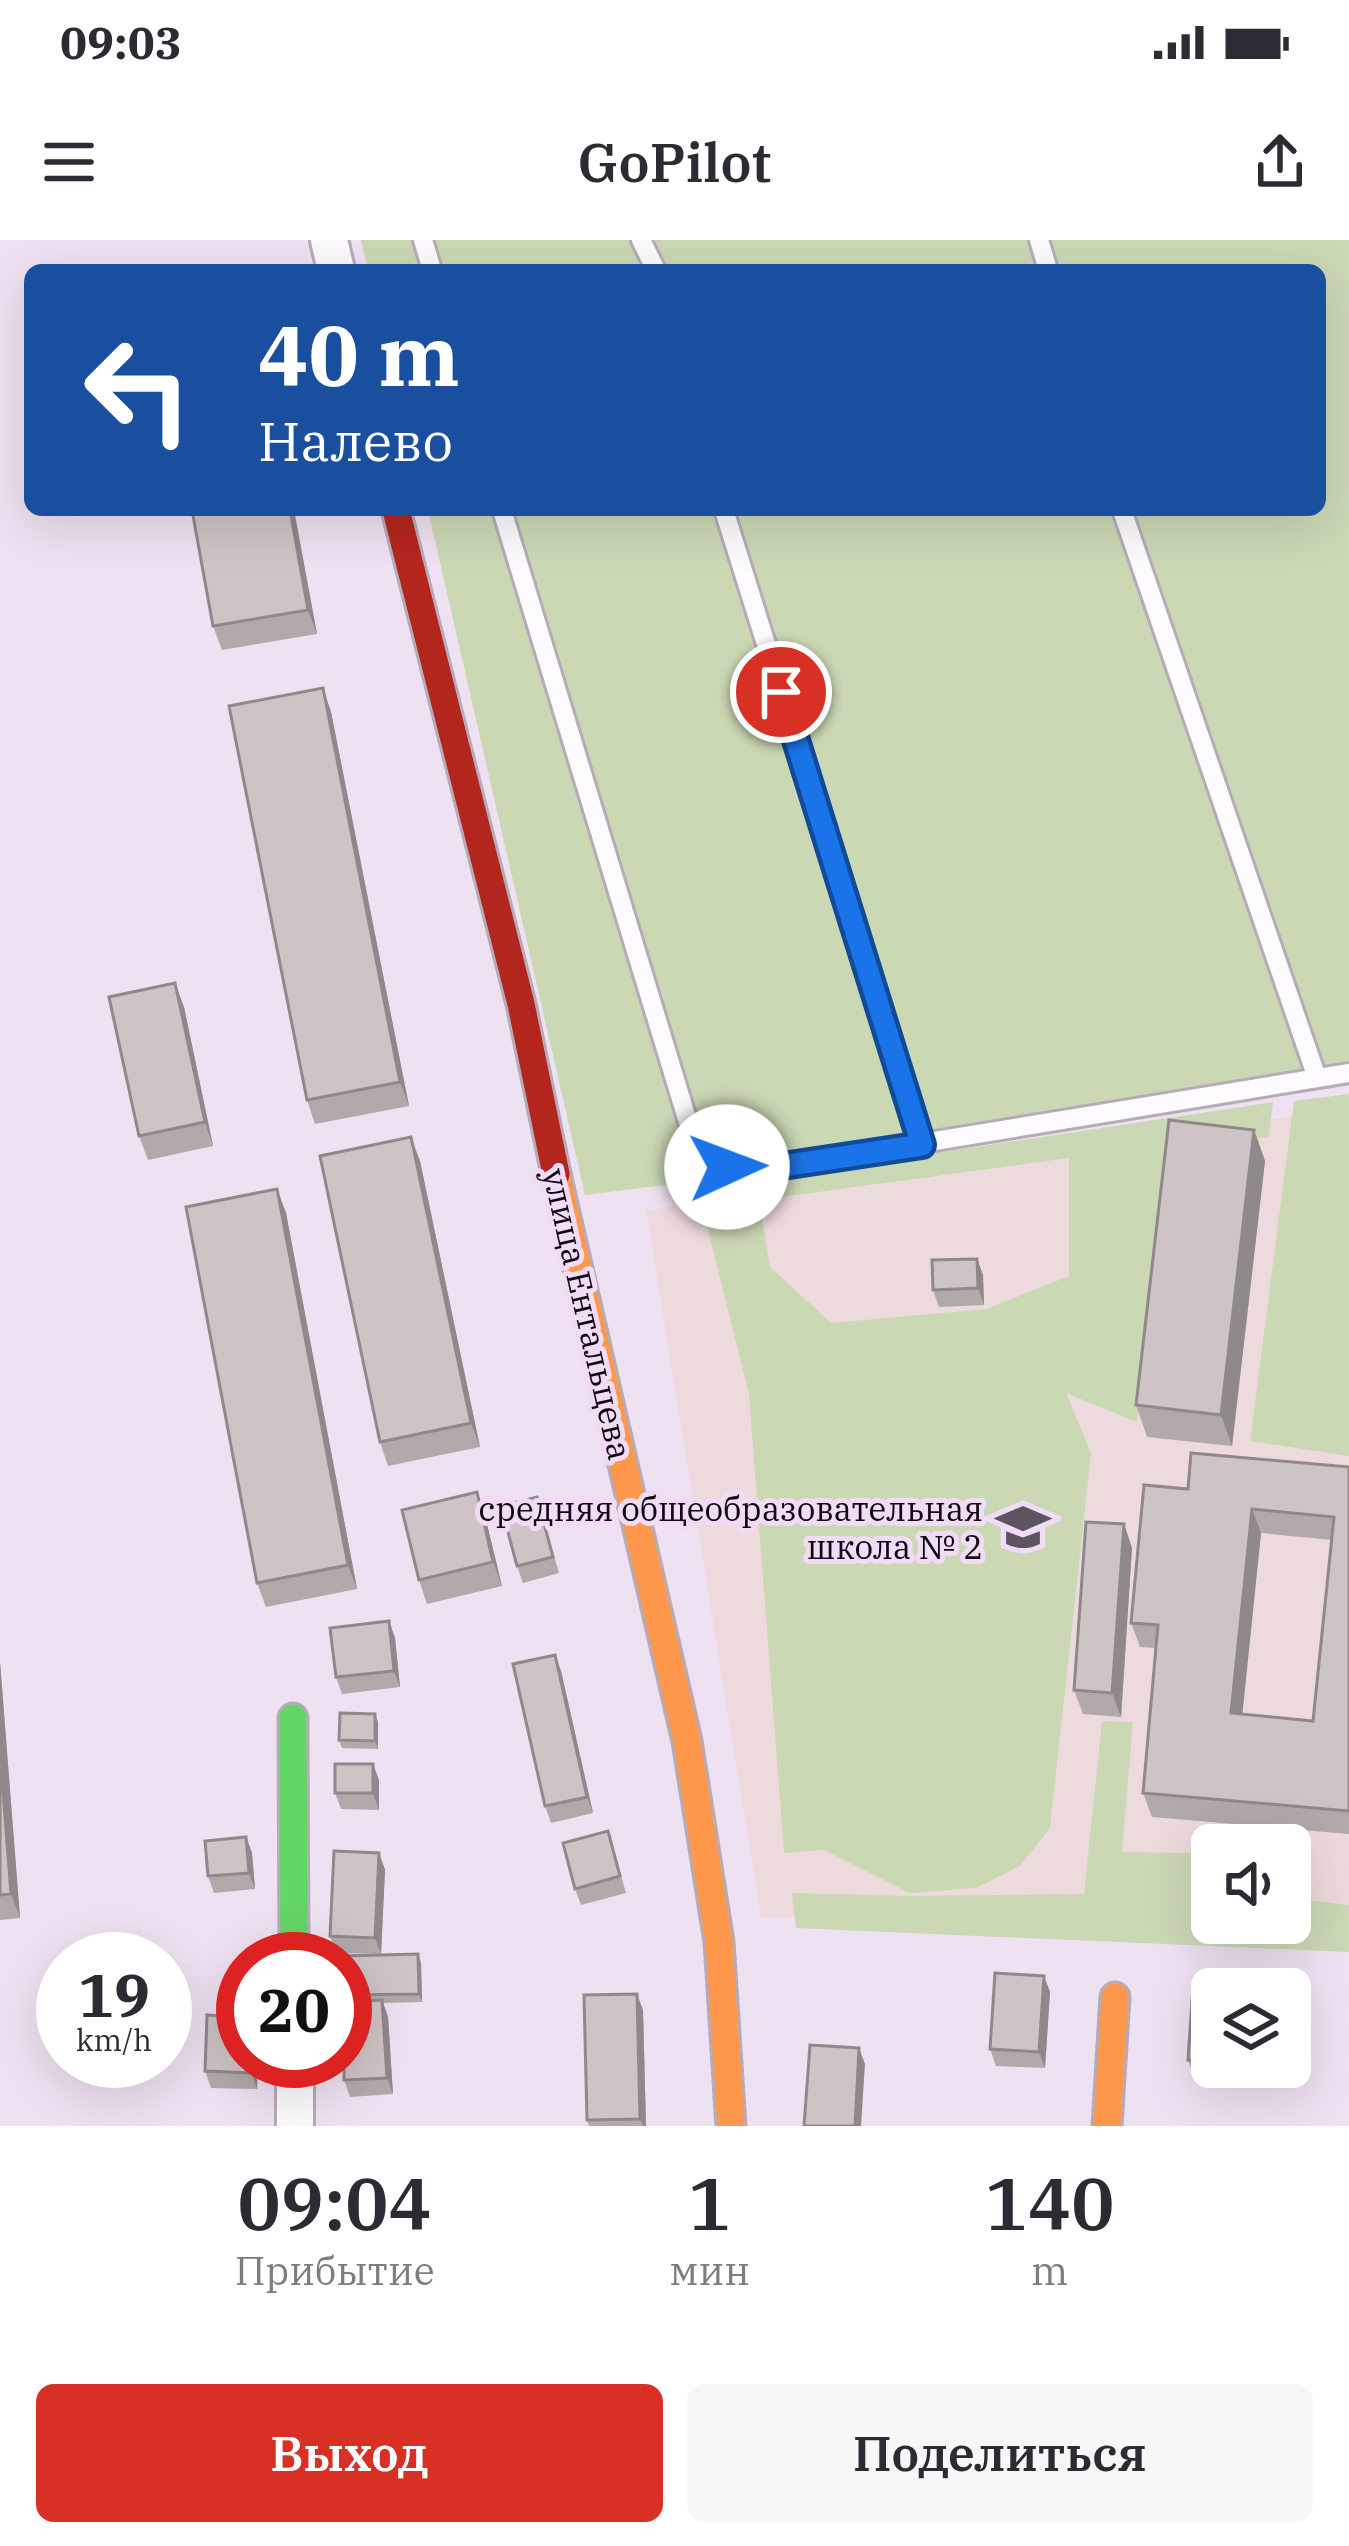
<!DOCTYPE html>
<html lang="ru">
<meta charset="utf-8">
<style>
:root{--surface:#fff;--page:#f7f7f7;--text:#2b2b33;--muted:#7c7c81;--accent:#d93025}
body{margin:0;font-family:"IBM Plex Serif",serif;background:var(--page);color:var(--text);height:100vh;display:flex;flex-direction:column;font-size:45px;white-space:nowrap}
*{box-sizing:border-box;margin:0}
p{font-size:39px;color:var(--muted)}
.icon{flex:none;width:66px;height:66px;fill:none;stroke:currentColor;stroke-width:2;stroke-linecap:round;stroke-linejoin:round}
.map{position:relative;height:1886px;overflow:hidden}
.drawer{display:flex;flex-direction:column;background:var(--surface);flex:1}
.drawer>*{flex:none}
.guide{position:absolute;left:24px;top:24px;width:1302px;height:252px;border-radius:18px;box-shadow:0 12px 48px #0002;background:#1a4fa0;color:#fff;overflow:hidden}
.tools{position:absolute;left:1191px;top:1584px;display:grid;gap:24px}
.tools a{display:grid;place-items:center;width:120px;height:120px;border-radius:18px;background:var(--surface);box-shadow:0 12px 48px #0002;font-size:60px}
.speed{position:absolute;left:36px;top:1692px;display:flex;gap:24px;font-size:60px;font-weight:700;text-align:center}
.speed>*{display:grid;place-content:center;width:156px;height:156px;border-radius:50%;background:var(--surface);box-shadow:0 12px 48px #0002;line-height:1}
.speed small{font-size:30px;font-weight:400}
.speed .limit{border:18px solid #d22;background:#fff;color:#111}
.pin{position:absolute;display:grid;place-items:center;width:102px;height:102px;color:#fff;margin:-51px;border:6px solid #fff;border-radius:50%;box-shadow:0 3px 12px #0007}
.me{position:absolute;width:132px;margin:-66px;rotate:88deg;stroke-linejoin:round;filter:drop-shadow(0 0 9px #0008)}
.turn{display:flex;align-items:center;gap:42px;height:252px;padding:0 36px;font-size:54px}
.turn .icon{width:156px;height:156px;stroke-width:2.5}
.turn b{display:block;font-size:84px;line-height:102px}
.eta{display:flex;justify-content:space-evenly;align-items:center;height:204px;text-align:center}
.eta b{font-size:72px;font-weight:600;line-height:84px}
.button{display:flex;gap:24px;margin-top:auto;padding:24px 36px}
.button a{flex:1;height:138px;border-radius:18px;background:var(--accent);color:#fff;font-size:48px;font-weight:600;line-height:138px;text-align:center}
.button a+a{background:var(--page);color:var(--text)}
.status{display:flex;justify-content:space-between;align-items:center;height:84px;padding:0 60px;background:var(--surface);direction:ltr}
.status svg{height:33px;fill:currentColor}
header{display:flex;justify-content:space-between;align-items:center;height:156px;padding:0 36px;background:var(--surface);font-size:54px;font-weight:600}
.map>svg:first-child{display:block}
.education{fill:#eddadd;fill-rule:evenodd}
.green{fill:#cbd8b4;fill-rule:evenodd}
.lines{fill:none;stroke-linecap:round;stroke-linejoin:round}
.lane-casing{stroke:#b5acb8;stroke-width:24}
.street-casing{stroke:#b5acb8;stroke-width:42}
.fast-casing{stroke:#b5acb8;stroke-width:33}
.slow-casing{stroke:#b5acb8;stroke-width:33}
.jam-casing{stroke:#b5acb8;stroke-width:33}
.lane{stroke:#fcfafd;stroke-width:18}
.street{stroke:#fcfafd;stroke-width:36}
.fast{stroke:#63d668;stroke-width:27}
.slow{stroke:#ff974d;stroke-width:27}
.jam{stroke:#b3261e;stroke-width:27}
.wall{fill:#b1a9aa;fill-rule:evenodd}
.shaded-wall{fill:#90898b}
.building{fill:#cec4c6;stroke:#90898b;stroke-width:3;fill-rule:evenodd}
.route-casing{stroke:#114b97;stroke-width:30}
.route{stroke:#1a73e8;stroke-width:21}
.labels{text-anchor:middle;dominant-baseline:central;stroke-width:10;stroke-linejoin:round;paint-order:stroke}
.street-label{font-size:33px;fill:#0f0811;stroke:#f1dbf7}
.poi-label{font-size:33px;fill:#0f0811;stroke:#f1dbf7;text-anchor:end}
</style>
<div class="status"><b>09:03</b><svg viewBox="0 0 49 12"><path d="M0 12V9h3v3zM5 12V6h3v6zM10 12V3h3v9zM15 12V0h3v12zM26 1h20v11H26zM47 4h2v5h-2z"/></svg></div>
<header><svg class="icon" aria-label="menu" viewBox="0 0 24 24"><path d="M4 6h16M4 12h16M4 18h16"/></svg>GoPilot<svg class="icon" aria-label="share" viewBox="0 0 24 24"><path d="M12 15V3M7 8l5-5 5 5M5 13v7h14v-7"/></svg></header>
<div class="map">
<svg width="1349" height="1886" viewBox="0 0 1349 1886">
<rect width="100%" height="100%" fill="#eee1f1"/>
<path class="education" d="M1349,868V1695L761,1677L646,970ZM1212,1605H1290V1683H1212Z"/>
<path class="green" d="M361,0H1349V844L776,931L585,955L428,270H1320V30H368Z
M1349,854V1216L1250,1201L1294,861Z
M1273,862L1269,897L1173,904L1137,1182L1066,1153L1091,1213L1050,1588L1020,1626L976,1648L910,1653L824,1610L784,1613L749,1154L698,949ZM1069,918V1036L987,1069L831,1083L770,1027L759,960Z
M1102,1481L1133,1482L1122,1612L1206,1613L1212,1617V1683H1290V1658L1349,1665V1712L796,1688L792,1653L908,1656L1084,1654Z"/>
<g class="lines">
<defs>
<path id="lane" d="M423,0L432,30
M641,0L656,30
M1039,0L1048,30
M502,270L695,905L727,927H776L1349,833
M724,270L923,905
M1122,270L1317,838"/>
<path id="street" d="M329,0L336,30
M295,1821V1886"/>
<path id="fast" d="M293,1478L294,1719"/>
<path id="slow" d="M556,934L687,1501L719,1702L731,1886
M1107,1886L1115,1757"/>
<path id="jam" d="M396,270L521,764L556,934"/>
</defs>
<use href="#lane" class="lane-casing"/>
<use href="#street" class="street-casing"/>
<use href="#fast" class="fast-casing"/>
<use href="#slow" class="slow-casing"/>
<use href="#jam" class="jam-casing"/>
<use href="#lane" class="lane"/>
<use href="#street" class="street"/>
<use href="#fast" class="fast"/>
<use href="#slow" class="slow"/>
<use href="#jam" class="jam"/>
</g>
<path class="wall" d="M192,270H294L317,394L222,410L213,386Z
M323,448L331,472L409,866L315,884L307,860Z
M184,767L213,906L148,920L139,896Z
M1254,890L1265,921L1232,1206L1147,1197L1136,1165Z
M420,921L480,1207L388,1226L380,1202Z
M277,949L286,973L357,1349L266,1367L257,1343Z
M977,1019L983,1035L984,1065L939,1067L933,1050Z
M1349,1227V1594L1152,1577L1143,1553L1156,1408L1140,1407L1131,1383L1188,1249ZM1261,1293L1332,1300L1313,1481L1242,1474Z
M477,1252L485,1276L502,1346L427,1364L419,1340Z
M537,1257L559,1333L523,1343L517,1326Z
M1124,1284L1132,1308L1121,1477L1083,1474L1074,1450Z
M389,1381L395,1398L400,1447L342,1454L336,1437Z
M0,1422L20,1678L0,1680Z
M561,1431L593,1573L551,1583L545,1566Z
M378,1482V1509L342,1508L339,1500Z
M373,1524L379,1540V1570L341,1569L335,1553Z
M608,1591L626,1653L581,1665L575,1649Z
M246,1597L252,1613L255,1649L214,1653L208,1636Z
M379,1613L385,1630L381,1714L336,1713L330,1696Z
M345,1719L421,1723L422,1762L383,1763L388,1777L393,1854L350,1857L344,1840Z
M1044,1736L1050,1752L1045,1828L996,1826L990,1809Z
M1212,1749V1827H1250V1840L1194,1836L1188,1820Z
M643,1770L646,1886H589L587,1880Z
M258,1821L257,1849L211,1848L205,1831Z"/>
<path class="shaded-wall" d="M290,270H294L317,394L308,370Z
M323,448L331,472L409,866L400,842Z
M175,743L184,767L213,906L205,882Z
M1254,890L1265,921L1232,1206L1221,1175Z
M411,897L420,921L480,1207L471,1183Z
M277,949L286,973L357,1349L348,1325Z
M977,1019L983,1035L984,1065L978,1048Z
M477,1252L485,1276L502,1346L493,1322Z
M1252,1269L1261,1293L1240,1497L1231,1473Z
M1124,1284L1132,1308L1121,1477L1112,1453Z
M389,1381L395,1398L400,1447L394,1431Z
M555,1415L561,1431L593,1573L587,1557Z
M0,1422L20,1678L11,1654L0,1513Z
M375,1474L378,1482V1509L375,1501Z
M373,1524L379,1540V1570L373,1553Z
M246,1597L252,1613L255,1649L249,1633Z
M379,1613L385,1630L381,1714L375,1698Z
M418,1714L421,1723L422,1762L419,1754Z
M1044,1736L1050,1752L1045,1828L1039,1812Z
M637,1754L643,1770L646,1886H643L640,1879Z
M382,1760L388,1777L393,1854L387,1838Z
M859,1808L865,1824L861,1886H855Z
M252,1821H258L257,1849L251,1833Z"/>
<path class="building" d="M192,270H290L308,370L213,386Z
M323,448L400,842L307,860L229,466Z
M175,743L205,882L139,896L109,757Z
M1169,880L1254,890L1221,1175L1136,1165Z
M411,897L471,1183L380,1202L320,916Z
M277,949L348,1325L257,1343L186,967Z
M977,1019L978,1048L933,1050L932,1020Z
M1191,1213L1349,1227V1571L1143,1553L1158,1385L1131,1383L1144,1245L1188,1249ZM1252,1269L1334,1277L1313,1481L1231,1473Z
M477,1252L493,1322L419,1340L402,1270Z
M537,1257L553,1317L517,1326L501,1266Z
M1086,1282L1124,1284L1112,1453L1074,1450Z
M389,1381L394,1431L336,1437L330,1388Z
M555,1415L587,1557L545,1566L513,1424Z
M340,1473L375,1474V1501L339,1500Z
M0,1513L11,1654L0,1655Z
M335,1524H373V1553H335Z
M608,1591L620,1636L575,1649L563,1603Z
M246,1597L249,1633L208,1636L205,1601Z
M334,1611L379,1613L375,1698L330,1696Z
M418,1714L419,1754L345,1755V1719H342V1716Z
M995,1733L1044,1736L1039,1812L990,1809Z
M1193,1745L1248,1749H1212V1821L1188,1820Z
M637,1754L640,1879L587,1880L584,1755Z
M382,1760L387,1838L344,1840L345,1762Z
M207,1775L243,1777V1821H252L251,1833L205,1831Z
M810,1805L859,1808L855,1886H804Z"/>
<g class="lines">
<defs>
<path id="route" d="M727,927H776L922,905L781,452"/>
</defs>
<use href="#route" class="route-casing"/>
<use href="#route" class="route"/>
</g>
<defs>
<symbol id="school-bare" viewBox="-9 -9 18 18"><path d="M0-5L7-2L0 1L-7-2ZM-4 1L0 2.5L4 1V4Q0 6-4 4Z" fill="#5d545f" stroke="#f1dbf7" stroke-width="2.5" paint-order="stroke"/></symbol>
</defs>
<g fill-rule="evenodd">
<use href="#school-bare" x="985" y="1249" width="76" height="76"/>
</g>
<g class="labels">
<g class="street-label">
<text transform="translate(588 1074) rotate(77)">улица Ентальцева</text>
</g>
<g class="poi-label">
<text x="983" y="1268">средняя общеобразовательная<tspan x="983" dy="38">школа № 2</tspan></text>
</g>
</g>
</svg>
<div class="tools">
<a><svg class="icon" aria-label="sound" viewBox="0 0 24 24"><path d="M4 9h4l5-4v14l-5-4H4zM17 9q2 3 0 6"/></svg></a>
<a><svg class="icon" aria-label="layers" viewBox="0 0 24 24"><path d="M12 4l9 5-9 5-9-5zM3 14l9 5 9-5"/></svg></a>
</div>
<div class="speed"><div>19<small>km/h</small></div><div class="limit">20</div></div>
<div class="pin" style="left:781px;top:452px;background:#d93025"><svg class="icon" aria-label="arrive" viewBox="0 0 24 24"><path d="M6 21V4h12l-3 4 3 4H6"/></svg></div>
<svg class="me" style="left:727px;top:927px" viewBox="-20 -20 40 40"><circle r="19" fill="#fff"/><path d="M0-13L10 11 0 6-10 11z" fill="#1a73e8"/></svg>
<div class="guide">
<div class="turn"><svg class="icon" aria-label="left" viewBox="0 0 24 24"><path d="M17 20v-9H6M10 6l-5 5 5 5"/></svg><div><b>40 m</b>Налево</div></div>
</div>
</div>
<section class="drawer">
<div class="eta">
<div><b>09:04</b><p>Прибытие</p></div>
<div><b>1</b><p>мин</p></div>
<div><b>140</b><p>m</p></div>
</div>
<div class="button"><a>Выход</a><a>Поделиться</a></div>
</section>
